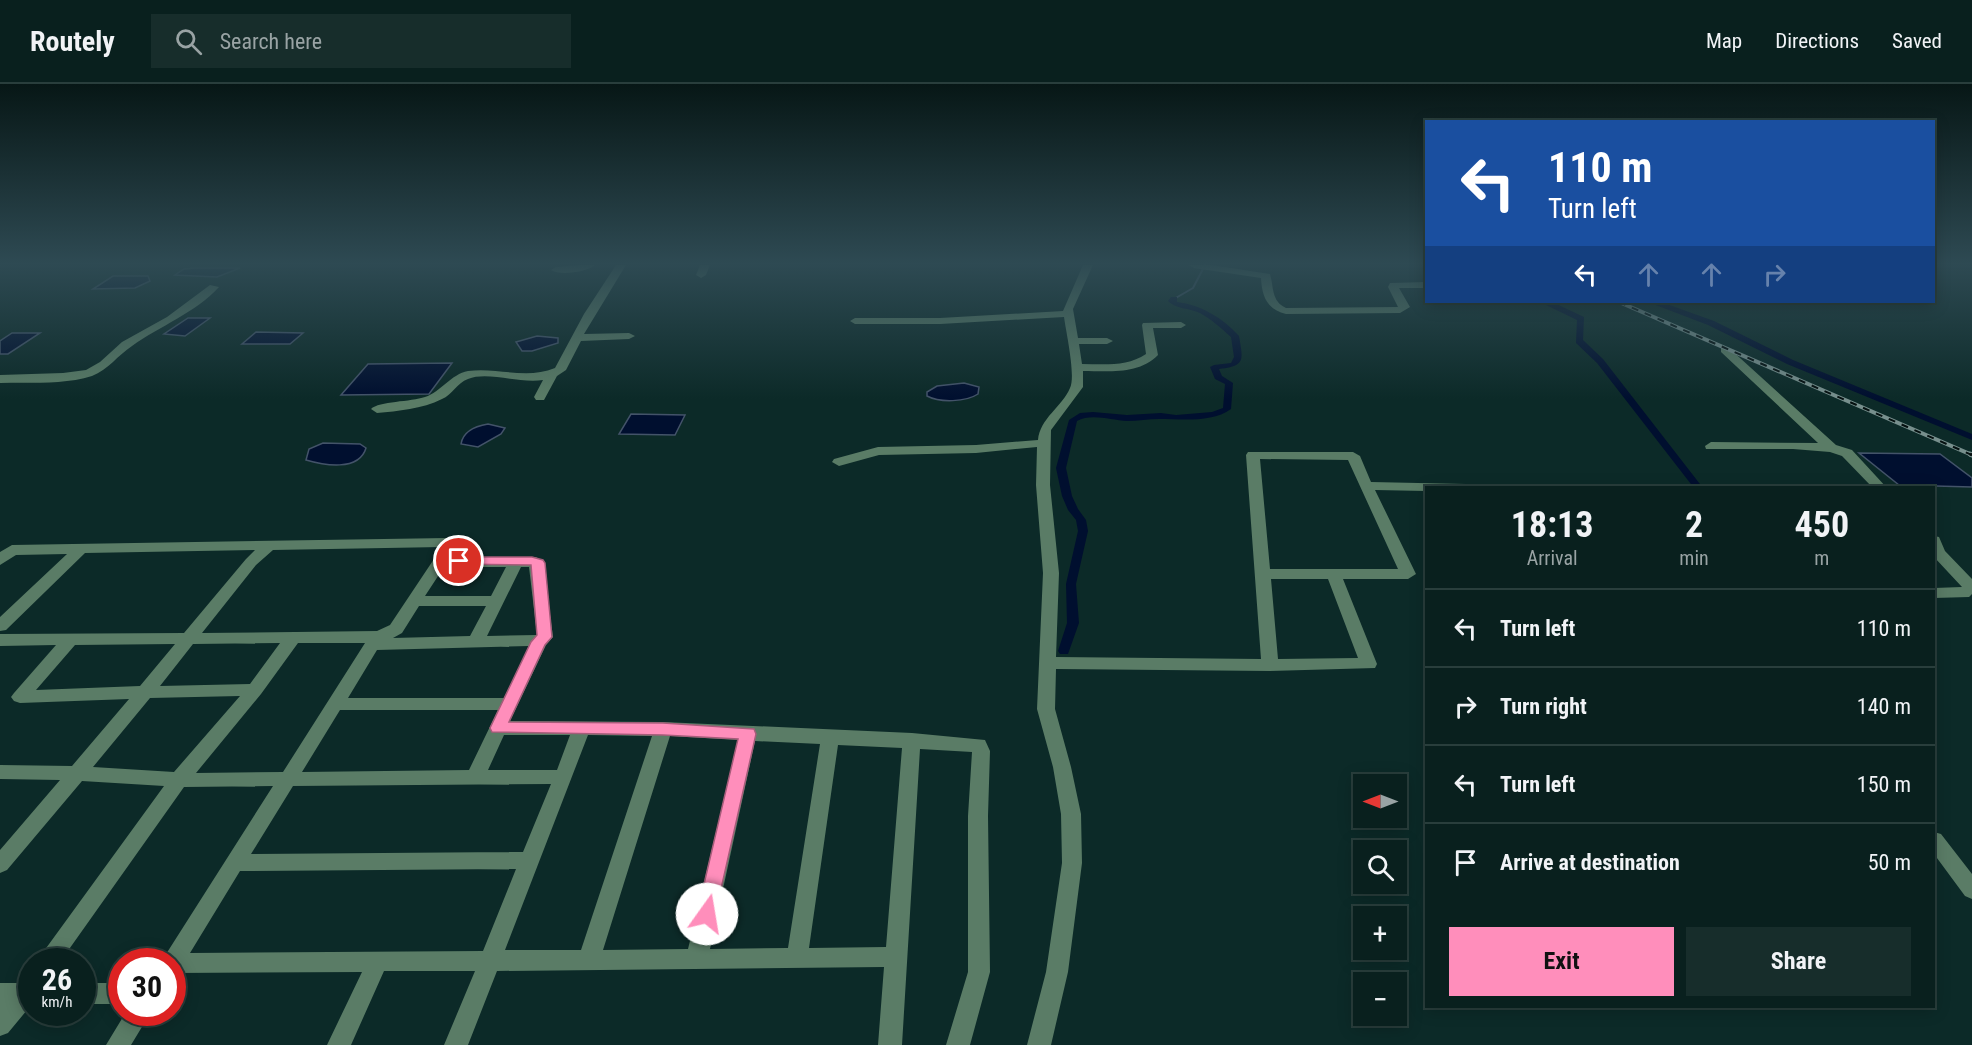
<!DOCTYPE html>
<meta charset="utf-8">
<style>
:root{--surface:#09201e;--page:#172d2b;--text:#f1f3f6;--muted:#99a3a4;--line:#293e3c;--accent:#ff8ebb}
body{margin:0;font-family:"Roboto Condensed",sans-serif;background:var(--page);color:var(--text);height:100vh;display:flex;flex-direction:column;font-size:22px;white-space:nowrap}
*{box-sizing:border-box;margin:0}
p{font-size:20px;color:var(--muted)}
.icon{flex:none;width:33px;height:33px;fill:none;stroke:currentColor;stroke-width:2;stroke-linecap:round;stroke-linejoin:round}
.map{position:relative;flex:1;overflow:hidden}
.side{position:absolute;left:1425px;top:402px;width:510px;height:522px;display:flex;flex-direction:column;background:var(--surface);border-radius:0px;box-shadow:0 3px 15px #0003,0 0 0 2px var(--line)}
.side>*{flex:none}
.banner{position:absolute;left:1425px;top:36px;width:510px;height:183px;border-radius:0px;box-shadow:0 3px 15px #0003,0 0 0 2px var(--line);background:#1a4fa0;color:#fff;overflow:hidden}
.needle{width:39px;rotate:270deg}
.buttons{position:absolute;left:1353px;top:690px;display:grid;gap:12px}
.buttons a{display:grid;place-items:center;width:54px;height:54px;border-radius:0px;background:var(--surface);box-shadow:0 3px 15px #0003,0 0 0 2px var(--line);font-size:30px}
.speed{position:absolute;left:18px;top:864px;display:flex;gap:12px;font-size:30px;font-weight:700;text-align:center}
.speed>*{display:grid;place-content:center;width:78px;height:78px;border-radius:50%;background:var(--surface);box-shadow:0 3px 15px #0003,0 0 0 2px var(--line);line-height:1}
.speed small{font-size:15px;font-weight:400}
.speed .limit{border:9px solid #d22;background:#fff;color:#111}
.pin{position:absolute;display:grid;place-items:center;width:51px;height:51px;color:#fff;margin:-26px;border:3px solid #fff;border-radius:50%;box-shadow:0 2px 6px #0007}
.me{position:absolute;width:66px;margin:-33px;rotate:13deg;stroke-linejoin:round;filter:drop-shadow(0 0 4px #0008)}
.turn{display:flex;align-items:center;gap:21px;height:126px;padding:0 24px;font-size:27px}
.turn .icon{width:78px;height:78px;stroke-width:2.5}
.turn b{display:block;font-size:42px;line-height:51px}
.lanes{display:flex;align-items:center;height:57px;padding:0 24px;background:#0003;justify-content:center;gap:30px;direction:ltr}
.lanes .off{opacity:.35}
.eta{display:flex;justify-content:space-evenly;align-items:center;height:102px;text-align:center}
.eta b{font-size:36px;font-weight:700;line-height:42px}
.action{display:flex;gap:12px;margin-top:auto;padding:12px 24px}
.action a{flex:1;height:69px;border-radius:0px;background:var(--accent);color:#111;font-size:24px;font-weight:700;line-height:69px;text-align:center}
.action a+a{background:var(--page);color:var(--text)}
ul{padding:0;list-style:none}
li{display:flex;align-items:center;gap:18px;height:78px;padding:0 24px;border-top:2px solid var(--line)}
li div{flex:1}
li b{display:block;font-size:22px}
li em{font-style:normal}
header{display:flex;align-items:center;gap:36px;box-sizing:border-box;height:84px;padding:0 30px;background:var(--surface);border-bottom:2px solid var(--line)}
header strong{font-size:28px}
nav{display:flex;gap:33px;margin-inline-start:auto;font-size:21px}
.search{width:420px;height:54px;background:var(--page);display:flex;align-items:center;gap:15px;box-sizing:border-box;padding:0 21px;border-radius:0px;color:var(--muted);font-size:22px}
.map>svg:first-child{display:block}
.water{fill:#000f2f;stroke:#435369;stroke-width:1.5}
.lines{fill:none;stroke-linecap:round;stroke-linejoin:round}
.stream{stroke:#435369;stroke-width:2}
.canal{fill:#000f2f;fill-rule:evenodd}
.minor{fill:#5a7c66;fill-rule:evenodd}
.rail-far1-casing{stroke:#778f8d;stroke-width:4}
.rail-casing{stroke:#778f8d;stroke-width:5}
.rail-far1{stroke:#051010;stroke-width:2;stroke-dasharray:7;stroke-linecap:butt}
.rail{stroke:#051010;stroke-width:3;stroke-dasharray:9;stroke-linecap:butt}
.route{fill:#ff8ebb;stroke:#a65c7a;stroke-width:1.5}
</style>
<header>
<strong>Routely</strong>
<div class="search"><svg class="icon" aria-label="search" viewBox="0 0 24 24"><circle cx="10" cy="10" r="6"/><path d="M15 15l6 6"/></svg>Search here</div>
<nav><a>Map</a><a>Directions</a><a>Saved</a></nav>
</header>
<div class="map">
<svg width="1972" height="961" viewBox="0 0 1972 961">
<rect width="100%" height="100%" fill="#0c2a28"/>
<path class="water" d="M195,184H240L217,193L175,191L184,185Z
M113,192H148L150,197L135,204L93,205Z
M188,234H210L185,252L164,250Z
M256,248L303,249L290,260H242Z
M12,249H40L8,270H0V257Z
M537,252L558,254V259L532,267H522L516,258Z
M452,279L429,310L341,311L368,280Z
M964,299L979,303L978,310C966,318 940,319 927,312V308L937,302Z
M631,330L685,331L675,351L619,350Z
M488,340L505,344L501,350L478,363L461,360C463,347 476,342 488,340Z
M323,359L360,360L366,364C359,388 323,381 306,376L309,365Z
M1859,369L1940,370L1972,394V403L1899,401Z"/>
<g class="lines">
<path class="stream" d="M1174,215L1193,204L1205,181"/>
<path class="canal" d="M1171,213H1177V218C1201,221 1223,234 1239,252C1243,276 1246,282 1219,285L1222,292L1233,299L1231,325C1212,339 1182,335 1159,335C1149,335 1138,337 1127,337C1111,336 1091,329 1077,337L1066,384L1072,412L1078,425L1086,436L1088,447L1076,500L1079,539L1068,570H1060L1058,567L1067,539L1066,500L1078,447L1076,436L1068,426L1062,412L1056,384L1069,336L1080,329L1093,328L1127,331L1161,329L1176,331L1212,328L1223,324L1225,300L1215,295L1210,283L1214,281L1231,279L1234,273L1231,253C1221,244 1211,235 1200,229C1190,224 1175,225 1168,217Z
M1544,218H1552L1584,233L1583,256L1603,275L1703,404H1694L1597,279L1576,259L1577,236L1544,220Z
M1653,218H1661L1714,237L1793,276L1972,350V356L1787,280L1708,241L1653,220Z"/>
<path class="minor" d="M580,181H595C587,188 560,192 551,186L556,183Z
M616,181H626L584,250L629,249L635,252L629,255L581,257L566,286L557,292L544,316H536L534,313L543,296C520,300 488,287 468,295C457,299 452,311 442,315C422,325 398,327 377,329L371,325C379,317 411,318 425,313C441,308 451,290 468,287C498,283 526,296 555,284L584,230Z
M700,181H710L706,191L701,194L696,191Z
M1083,181H1093L1073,225L1078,254H1107L1113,257L1107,260H1079L1082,280C1104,280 1127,283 1146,270L1142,241L1143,239L1181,238L1186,241L1181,244H1153L1158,271C1139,291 1107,287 1083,287V303L1051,346L1050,401L1059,489L1056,573L1261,575L1246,371L1248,368H1353L1360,372L1371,398L1466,400L1472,404H1426V407L1375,406L1416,490L1408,495H1343L1377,580L1375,584L1270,587L1056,585L1055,625L1071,683L1081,730L1082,779L1068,888L1051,961H1027L1046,888L1062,779L1061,730L1053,683L1037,625L1043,489L1036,401L1037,363L976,369L879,371L839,382L832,378L834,375L878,363L976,361L1038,356C1040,334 1062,323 1070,304C1076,292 1066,248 1064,233L940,240H855L850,237L855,234H940L1063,227ZM1260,375L1348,376L1398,485H1270ZM1271,495H1328L1358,574L1278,575Z
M1189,181H1211L1270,190C1274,203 1271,217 1286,224L1398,223L1388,203L1390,199L1426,198V204H1399L1410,223L1400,229L1286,230C1267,225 1262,213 1261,194L1194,184Z
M210,201L219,203C195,229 160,242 132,262C118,271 108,286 92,292C64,301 29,298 0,299V291L63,289L86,286L100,278L122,258L167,233Z
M1725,263L1729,264L1836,361L1852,366L1887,404H1873L1842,372L1830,368L1793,365H1706L1705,362L1711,358L1818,359L1721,268V264Z
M1934,452L1939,453L1945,467L1972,495V510L1969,513L1934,514V504L1962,503L1934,473Z
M448,454L453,455L457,462L450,473H536L543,478L553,553L546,561L510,637L663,638L912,649L985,656L990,667L988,732L990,888L970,961H946L968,888V732L972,668L920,665L902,961H878L884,883L497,887L468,961H444L475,887H384L351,961H327L362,888L172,889V878H161L273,702L184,703L60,878H36L164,702L82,697L7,786L0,789V766L60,696L0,695V681L72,682L129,615L20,619L14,617L11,613L14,609L56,561L0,562V550L184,549L246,475L255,466L85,469L6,546L0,547V533L67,470L16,471L0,481V468L12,461ZM442,463L390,541L377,547L202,549L256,481L273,466ZM444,483H506L491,512H425ZM521,483H529L537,551L487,552ZM419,522H486L470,552L393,554L402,549ZM280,559L250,600L160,602L193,560ZM298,559H365L283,688L196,689L261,610ZM175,560L140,602L36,606L75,561ZM529,562L504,614H348L377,566ZM240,612L174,688L93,683L150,614ZM340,626H498L469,686L302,688ZM504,651H570L557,686H488ZM588,651L652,652L581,866H505ZM670,652L738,656L688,865L603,866ZM755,657L820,660L788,864L710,865ZM838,661L902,664L886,863L809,864ZM551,700L523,768L251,770L293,702ZM516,785L483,867L190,869L240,787Z
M1934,748L1941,750L1972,790V815L1965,812L1934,770Z
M32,888V920L8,949L0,952V899H17L24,891Z
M82,899H122V920H82Z
M126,928H151L131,961H106Z"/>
<defs>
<path id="rail-far1" d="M1619,218L1972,371"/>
<path id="rail" d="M1970,370L1972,371"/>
</defs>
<use href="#rail-far1" class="rail-far1-casing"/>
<use href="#rail" class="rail-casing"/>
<use href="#rail-far1" class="rail-far1"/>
<use href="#rail" class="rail"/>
</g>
<linearGradient id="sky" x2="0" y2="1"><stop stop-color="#071716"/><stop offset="0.57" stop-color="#2e4a53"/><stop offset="1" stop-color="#2e4a53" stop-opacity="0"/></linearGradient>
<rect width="1972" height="315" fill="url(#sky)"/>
<path class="route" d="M459,473H532L543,476L545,479L552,553L545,561L509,638L663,639L754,645L756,650L714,836L707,839L700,836L697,830L738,655L663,651L492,648L490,644L531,558L537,551L531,481L454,480L452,477Z"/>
</svg>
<div class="buttons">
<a><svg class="needle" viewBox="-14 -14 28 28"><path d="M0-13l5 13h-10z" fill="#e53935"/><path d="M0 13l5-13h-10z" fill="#99a3a4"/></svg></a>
<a><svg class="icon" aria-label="search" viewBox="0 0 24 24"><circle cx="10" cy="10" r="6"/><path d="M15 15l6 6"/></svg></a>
<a>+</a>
<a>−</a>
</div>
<div class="speed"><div>26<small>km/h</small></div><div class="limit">30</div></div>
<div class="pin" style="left:459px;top:477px;background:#d93025"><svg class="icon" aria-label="arrive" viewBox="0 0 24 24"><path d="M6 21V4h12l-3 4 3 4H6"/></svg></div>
<svg class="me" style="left:707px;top:830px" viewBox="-20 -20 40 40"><circle r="19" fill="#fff"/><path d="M0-13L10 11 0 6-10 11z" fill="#ff8ebb"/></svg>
<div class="banner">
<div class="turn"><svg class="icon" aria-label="left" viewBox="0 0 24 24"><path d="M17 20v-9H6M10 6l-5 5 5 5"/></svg><div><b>110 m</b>Turn left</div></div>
<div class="lanes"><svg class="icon" aria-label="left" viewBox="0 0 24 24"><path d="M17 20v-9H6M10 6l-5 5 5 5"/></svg><svg class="icon off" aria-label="ahead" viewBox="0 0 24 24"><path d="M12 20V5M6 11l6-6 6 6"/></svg><svg class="icon off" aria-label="ahead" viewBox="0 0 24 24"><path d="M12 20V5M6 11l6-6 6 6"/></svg><svg class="icon off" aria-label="right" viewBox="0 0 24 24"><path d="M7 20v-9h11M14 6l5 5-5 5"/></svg></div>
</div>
<section class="side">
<div class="eta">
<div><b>18:13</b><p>Arrival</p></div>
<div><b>2</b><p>min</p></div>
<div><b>450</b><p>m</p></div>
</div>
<ul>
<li><svg class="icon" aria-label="left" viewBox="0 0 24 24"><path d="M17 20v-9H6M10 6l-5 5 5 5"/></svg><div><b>Turn left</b></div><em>110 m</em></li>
<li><svg class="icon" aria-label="right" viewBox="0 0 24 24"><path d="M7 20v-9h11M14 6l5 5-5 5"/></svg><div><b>Turn right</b></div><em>140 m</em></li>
<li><svg class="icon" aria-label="left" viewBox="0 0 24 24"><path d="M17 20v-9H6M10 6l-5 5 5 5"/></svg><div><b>Turn left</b></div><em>150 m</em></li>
<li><svg class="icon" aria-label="arrive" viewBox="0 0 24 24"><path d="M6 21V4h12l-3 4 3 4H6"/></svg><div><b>Arrive at destination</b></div><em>50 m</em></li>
</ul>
<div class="action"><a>Exit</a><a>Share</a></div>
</section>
</div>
